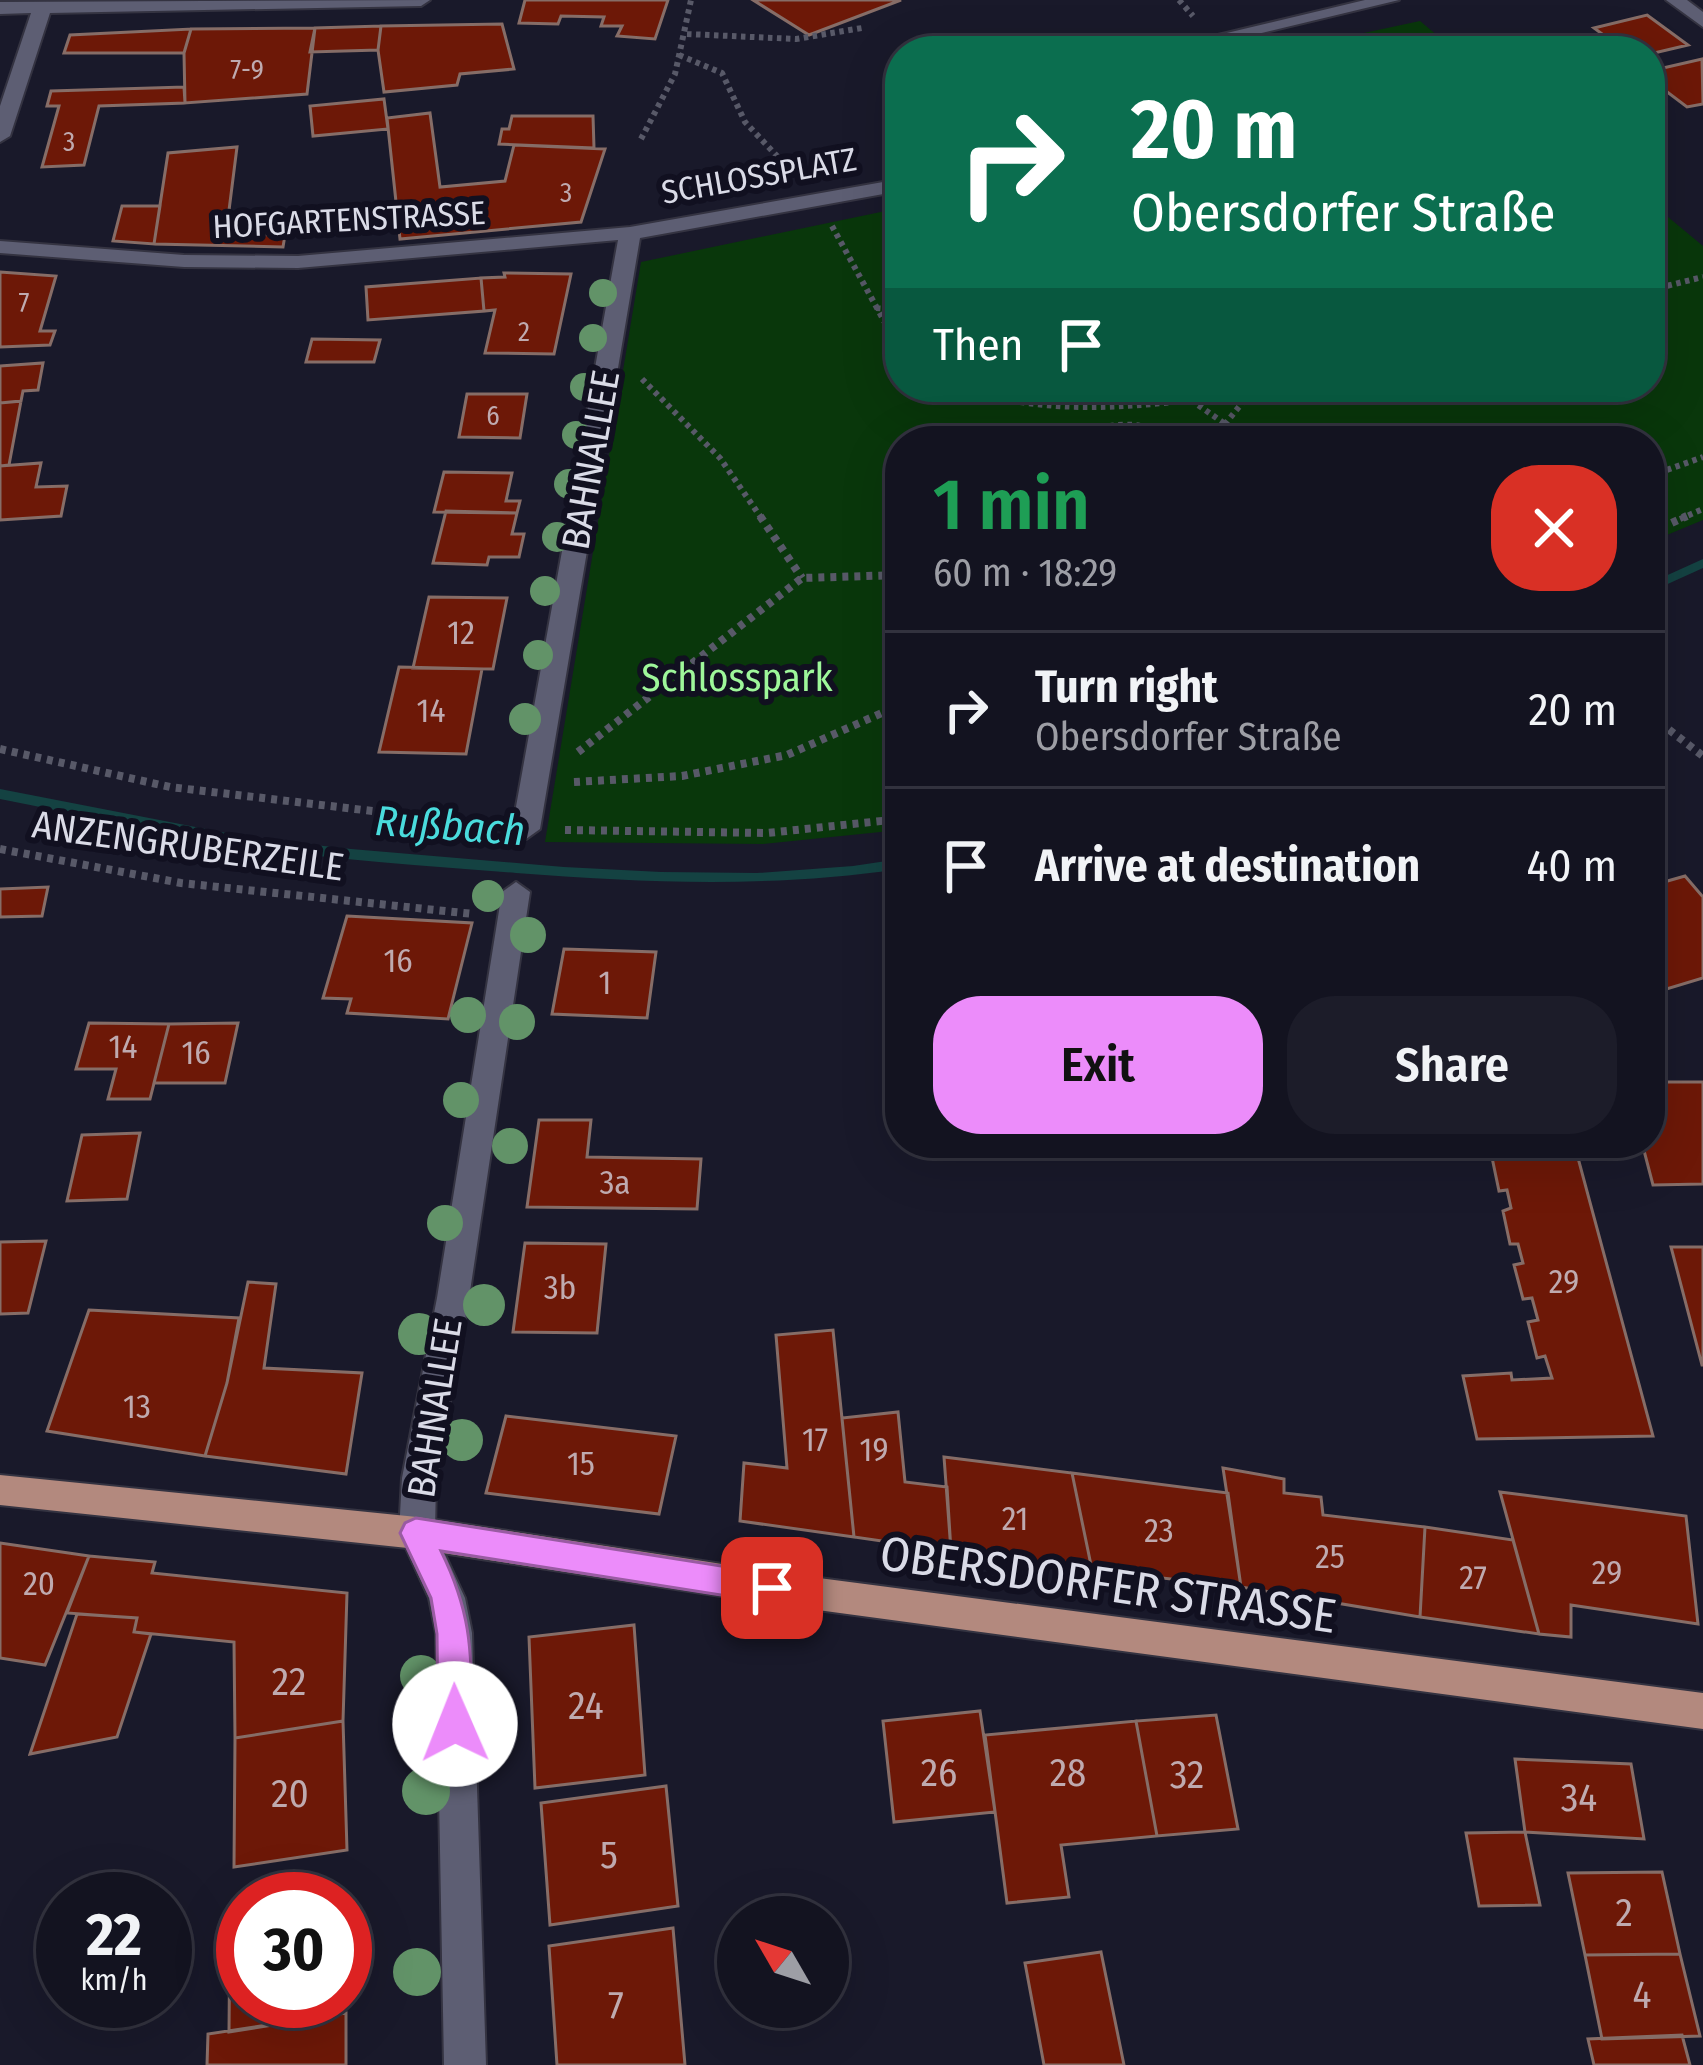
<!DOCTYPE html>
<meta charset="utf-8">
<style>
:root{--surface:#131320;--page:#1c1c29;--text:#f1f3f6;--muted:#9d9ea5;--line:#32323e;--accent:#ec8cfa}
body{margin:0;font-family:"Fira Sans Condensed",sans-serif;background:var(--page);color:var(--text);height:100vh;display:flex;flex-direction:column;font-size:45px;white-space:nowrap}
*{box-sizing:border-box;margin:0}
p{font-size:39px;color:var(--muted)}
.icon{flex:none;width:66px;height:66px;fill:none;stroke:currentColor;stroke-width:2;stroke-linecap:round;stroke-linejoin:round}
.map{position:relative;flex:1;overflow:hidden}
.side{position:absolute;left:885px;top:426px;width:780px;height:732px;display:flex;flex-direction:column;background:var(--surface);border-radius:48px;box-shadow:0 12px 48px #0002,0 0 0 3px var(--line)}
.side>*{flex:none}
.guide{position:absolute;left:885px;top:36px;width:780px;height:366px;border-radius:48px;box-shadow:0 12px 48px #0002,0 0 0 3px var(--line);background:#0b6e4f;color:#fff;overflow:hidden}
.needle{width:78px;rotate:309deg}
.controls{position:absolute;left:717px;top:1896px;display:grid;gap:24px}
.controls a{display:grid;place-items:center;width:132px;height:132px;border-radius:50%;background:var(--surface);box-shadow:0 12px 48px #0002,0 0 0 3px var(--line);font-size:60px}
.speed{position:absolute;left:36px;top:1872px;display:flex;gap:24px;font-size:60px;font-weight:700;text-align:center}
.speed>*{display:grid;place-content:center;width:156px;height:156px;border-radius:50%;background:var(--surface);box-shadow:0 12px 48px #0002,0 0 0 3px var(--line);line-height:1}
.speed small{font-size:30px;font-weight:400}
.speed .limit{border:18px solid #d22;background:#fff;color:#111}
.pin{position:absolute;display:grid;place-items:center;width:102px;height:102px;color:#fff;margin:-51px;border-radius:24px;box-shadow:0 6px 18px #0006}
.me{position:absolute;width:132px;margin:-66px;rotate:359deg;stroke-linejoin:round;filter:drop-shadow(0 0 9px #0008)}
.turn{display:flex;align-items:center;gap:42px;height:252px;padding:0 48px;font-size:54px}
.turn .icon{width:156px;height:156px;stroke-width:2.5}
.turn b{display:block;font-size:84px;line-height:102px}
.then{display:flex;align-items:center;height:114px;padding:0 48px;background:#0003;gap:24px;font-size:45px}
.round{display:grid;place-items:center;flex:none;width:126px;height:126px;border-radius:48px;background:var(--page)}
.headline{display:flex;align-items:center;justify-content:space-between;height:204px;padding:0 48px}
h1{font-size:72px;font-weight:600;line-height:90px;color:#1e9e55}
.action{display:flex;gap:24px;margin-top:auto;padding:24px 48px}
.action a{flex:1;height:138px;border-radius:48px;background:var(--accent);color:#111;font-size:48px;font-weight:600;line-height:138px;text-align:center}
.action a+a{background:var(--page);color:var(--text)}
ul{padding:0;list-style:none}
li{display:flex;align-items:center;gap:36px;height:156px;padding:0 48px;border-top:3px solid var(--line)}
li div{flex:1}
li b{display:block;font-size:45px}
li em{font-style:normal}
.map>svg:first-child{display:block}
.green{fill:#09370b}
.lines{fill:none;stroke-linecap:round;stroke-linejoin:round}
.stream{fill:#144242;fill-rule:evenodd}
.building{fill:#6d1807;stroke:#866d67;stroke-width:3}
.minor-casing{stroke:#343341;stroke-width:4}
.major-casing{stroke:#343341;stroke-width:4}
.path-far1{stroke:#585968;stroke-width:6;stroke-dasharray:4.5 4.5;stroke-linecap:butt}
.path{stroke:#585968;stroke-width:8;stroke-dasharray:6 6;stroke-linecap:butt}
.minor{fill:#5d5e73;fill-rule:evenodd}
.major{fill:#b3897e;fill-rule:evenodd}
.tree{fill:#629368}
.route{fill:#ec8cfa;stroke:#995ba2;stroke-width:3}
.labels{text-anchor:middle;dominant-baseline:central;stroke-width:12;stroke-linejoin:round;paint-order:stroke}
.far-number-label{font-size:27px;fill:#bfaaaf}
.far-street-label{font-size:33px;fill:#dadbe7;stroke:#111020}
.number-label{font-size:33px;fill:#bfaaaf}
.street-label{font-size:39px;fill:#dadbe7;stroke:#111020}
.park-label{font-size:39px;fill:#9ef79a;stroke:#111020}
.near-number-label{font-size:39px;fill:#bfaaaf}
.water-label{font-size:42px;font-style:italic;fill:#4adcdd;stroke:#111020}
.near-street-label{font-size:48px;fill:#dadbe7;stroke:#111020}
</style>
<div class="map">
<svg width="1703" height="2065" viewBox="0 0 1703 2065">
<rect width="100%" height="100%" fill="#19192a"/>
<path class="green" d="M1420,21L1456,51L1284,50Z
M1650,202L1703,246V520L1650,542V441H900V830L763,844L545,842L641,262L900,208V387H1650Z"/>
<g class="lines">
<path class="stream" d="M1703,559V568L1650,592V583Z
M0,789L252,838L351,849L564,867L661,872L757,873L853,866L900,859V869C772,888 645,883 516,873C428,866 339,860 252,848C167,836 84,815 0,799Z"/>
</g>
<path class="building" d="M525,0H668L655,39L617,36L622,26H601L604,17L561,16L558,24L519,23Z
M753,0H901L809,35Z
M1647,15L1688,45L1650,54L1625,51L1594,28Z
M502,24L514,69L460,74L457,85L384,92L378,50L381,26Z
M381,26L378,50L310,52L315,28Z
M315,28L307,94L185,103L184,53L191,29Z
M191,29L184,53H64L70,35Z
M1702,59L1703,104L1687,107L1650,79V71Z
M184,87L185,103L99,106L84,165L42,167L59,106H47L51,91Z
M384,99L388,129L313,136L310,106Z
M430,113L440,187L505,181L514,145L605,149L581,222L400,239L387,118Z
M512,116H593L594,148L499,144L502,129H509Z
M237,147L226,234L285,235L283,247L154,244L168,153Z
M122,206H160L154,244L113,241Z
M0,272L56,276L40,331H55L50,345L0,347Z
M504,273L571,274L554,354L485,353L495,310L484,311L481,278L505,277Z
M481,278L484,311L368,320L366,287Z
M312,339L380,340L374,362H306Z
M43,363L38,390L23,391L21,401L0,403V366Z
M467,394H527L520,438L459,437Z
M21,401L9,465L0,466V403Z
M41,463L36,487L67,486L61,516L0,520V466Z
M444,472L512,473L506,501H520L517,513L434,512Z
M446,511L517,513L512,534H524L519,557H489L487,565L433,563Z
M429,597L507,598L493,669L413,668Z
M399,667L482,669L466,754L379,752Z
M1685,876L1703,897V978L1650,994V886Z
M48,887L42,916L0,917V889Z
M347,916L472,923L448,1019L347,1013L351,999L323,998Z
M564,949L656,952L647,1018L552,1014Z
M89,1023L169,1024L150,1099H108L116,1069H76Z
M238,1023L225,1083H154L169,1024Z
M1650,1082H1703V1184L1653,1185L1642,1143H1650Z
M539,1120H591L587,1157L701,1159L697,1209L527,1207Z
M140,1133L127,1199L67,1201L82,1135Z
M1489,1143H1574L1653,1436L1477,1439L1463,1376L1511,1373L1512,1380L1552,1378L1545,1356L1537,1358L1528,1322L1538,1320L1532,1298L1523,1299L1514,1265L1523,1263L1518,1244H1510L1503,1211L1511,1208L1507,1190L1499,1191Z
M46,1241L28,1313L0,1314V1242Z
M525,1243L606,1244L597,1333L513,1332Z
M1671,1247H1703V1365H1702Z
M248,1282L276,1284L264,1368L362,1373L346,1474L205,1456L227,1383Z
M89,1310L239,1318L227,1383L205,1456L47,1431Z
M833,1330L854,1537L740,1521L744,1463L787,1468L776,1335Z
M898,1412L905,1482L947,1487L951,1551L854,1537L842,1418Z
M506,1416L676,1436L659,1514L486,1493Z
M944,1457L1072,1473L1092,1570L951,1551Z
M1223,1468L1284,1479V1493L1321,1497L1323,1515L1425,1527L1420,1617L1241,1587Z
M1072,1473L1228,1493L1241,1587L1092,1570Z
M1500,1492L1686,1516L1698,1624L1571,1605V1637L1539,1634Z
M1425,1527L1513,1540L1539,1634L1420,1617Z
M0,1543L89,1556L45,1665L0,1658Z
M89,1556L155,1562L152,1573L347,1593L343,1721L235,1738L234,1642L134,1632L137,1618L67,1613Z
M77,1614L137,1618L134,1632L151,1634L117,1737L30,1754Z
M634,1625L645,1775L535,1788L529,1637Z
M980,1711L995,1812L894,1822L883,1721Z
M1216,1715L1238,1829L1157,1836L1136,1721Z
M343,1721L347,1850L234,1867L235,1738Z
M1136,1721L1157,1836L1061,1845L1069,1897L1007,1903L985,1735Z
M1515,1759L1631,1764L1644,1839L1525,1832Z
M666,1786L678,1906L550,1925L541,1803Z
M1525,1832L1540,1905L1479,1906L1466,1833Z
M1662,1872L1680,1954L1585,1955L1568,1873Z
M243,1918V2001H335L336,2015L229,2032L230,1920Z
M673,1928L685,2065H557L549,1946Z
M1101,1952L1124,2065H1044L1025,1963Z
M1680,1954L1700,2036L1602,2039L1585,1955Z
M346,2013V2065H207L208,2034Z
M1682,2035L1690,2065H1594L1588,2039Z"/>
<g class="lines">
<defs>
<path id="minor" d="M430,0L421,6L50,13L10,136L0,142V106L31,13L0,14V2Z
M1365,0H1399L1187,51H1151Z
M1666,0H1687L1703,12V27Z
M900,179V191L640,238L540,829L526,839L512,829L618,240L298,268L184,267L0,253V241L184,255L298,256L630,227Z
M516,882L530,892L469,1298L436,1478L435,1533L465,1598L472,1633L486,2065H444L436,1633L429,1598L399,1533L402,1478L437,1298L502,892Z"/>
<path id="major" d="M0,1475L417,1517L773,1572L1703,1693V1729L773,1604L417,1549L0,1505Z"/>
</defs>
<use href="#minor" class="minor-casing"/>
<use href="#major" class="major-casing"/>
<path class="path-far1" d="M1179,0L1193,16
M687,34L796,39L862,28
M679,55L722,73L745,122L791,171
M641,139L675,74L691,0
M832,226L900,350
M1650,290L1703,277
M876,308L900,310
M642,379L720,458L762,519
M959,387C1067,424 1178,401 1288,387
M1191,400L1225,424
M1067,441C1101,425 1139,414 1170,441
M1218,441L1225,424L1251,392
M1650,476L1703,457
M1680,519L1703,509"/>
<path class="path" d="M760,516L802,578
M1650,533L1687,516
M1650,715L1703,756
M0,749L170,787L490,825
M578,752L802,578L900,575
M574,782L682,776L787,755L900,705
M565,830L767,833L900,819
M0,849L181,883L473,914"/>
<use href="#minor" class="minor"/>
<use href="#major" class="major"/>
</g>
<g class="tree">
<circle cx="603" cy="293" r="14"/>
<circle cx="593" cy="338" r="14"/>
<circle cx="584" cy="387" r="14"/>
<circle cx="576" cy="435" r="14"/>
<circle cx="569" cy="484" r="15"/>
<circle cx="557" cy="537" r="15"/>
<circle cx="545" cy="591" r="15"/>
<circle cx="538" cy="655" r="15"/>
<circle cx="525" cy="719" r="16"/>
<circle cx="488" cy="896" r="16"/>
<circle cx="528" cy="935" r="18"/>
<circle cx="468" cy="1015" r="18"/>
<circle cx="517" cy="1022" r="18"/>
<circle cx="461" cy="1100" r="18"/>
<circle cx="510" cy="1146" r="18"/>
<circle cx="445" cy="1223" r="18"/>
<circle cx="484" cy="1305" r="21"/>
<circle cx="419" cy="1334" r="21"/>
<circle cx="462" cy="1440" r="21"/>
<circle cx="421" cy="1676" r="21"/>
<circle cx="426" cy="1791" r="24"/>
<circle cx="417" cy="1972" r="24"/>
</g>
<path class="route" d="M416,1518L772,1574L784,1578L789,1588L784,1599L772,1603L441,1551C473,1616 471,1653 472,1724L467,1735L455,1740L443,1735L438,1724L437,1634L431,1598L400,1533L405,1523Z"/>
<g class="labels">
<g class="far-number-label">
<text x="247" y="70">7-9</text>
<text x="69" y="142">3</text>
<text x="566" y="193">3</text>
<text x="24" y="303">7</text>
<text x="524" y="332">2</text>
<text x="493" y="416">6</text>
</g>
<g class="far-street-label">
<text transform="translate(759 176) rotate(-10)">SCHLOSSPLATZ</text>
<text transform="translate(349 220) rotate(-3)">HOFGARTENSTRASSE</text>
</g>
<g class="number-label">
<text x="461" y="633">12</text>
<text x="431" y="711">14</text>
<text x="398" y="961">16</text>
<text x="605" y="983">1</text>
<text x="123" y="1047">14</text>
<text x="196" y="1053">16</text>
<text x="615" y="1183">3a</text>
<text x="1564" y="1282">29</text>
<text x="560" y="1288">3b</text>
<text x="137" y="1407">13</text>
<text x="815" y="1440">17</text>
<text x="874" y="1450">19</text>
<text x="581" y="1464">15</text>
<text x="1015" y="1519">21</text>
<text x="1159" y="1531">23</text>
<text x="1330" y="1557">25</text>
<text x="1607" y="1573">29</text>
<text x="1473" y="1578">27</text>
<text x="39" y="1584">20</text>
</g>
<g class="street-label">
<text transform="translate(591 460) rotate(-80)">BAHNALLEE</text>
<text transform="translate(188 846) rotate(8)">ANZENGRUBERZEILE</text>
<text transform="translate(435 1408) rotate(-81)">BAHNALLEE</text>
</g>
<g class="park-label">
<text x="737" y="678">Schlosspark</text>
</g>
<g class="near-number-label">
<text x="289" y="1682">22</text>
<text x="586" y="1706">24</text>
<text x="939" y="1773">26</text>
<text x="1068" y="1773">28</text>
<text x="1187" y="1775">32</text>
<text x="290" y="1794">20</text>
<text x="1579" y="1798">34</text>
<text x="609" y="1855">5</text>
<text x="1624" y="1913">2</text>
<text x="1642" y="1995">4</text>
<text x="616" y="2005">7</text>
</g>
<g class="water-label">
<text transform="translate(450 826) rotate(4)">Rußbach</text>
</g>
<g class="near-street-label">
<text transform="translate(1108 1585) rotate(8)">OBERSDORFER STRASSE</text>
</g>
</g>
</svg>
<div class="controls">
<a><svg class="needle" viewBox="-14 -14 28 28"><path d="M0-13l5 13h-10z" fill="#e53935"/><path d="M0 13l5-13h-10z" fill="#9d9ea5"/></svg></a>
</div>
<div class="speed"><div>22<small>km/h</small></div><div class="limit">30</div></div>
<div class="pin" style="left:772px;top:1588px;background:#d93025"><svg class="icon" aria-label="arrive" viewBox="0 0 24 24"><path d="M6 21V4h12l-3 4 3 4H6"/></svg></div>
<svg class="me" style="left:455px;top:1724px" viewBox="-20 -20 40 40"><circle r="19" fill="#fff"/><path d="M0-13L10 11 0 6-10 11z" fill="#ec8cfa"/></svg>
<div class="guide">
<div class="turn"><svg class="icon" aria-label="right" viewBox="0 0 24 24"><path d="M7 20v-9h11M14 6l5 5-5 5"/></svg><div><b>20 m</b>Obersdorfer Straße</div></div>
<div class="then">Then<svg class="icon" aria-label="arrive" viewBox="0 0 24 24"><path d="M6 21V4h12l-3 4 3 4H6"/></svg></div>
</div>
<section class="side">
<div class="headline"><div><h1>1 min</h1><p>60 m · 18:29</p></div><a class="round" style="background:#d93025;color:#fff"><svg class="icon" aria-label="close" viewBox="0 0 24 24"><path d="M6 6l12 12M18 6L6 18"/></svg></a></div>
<ul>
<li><svg class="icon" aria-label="right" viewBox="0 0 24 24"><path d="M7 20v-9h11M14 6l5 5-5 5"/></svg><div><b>Turn right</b><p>Obersdorfer Straße</p></div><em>20 m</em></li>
<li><svg class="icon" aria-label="arrive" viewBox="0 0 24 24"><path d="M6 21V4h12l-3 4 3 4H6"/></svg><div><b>Arrive at destination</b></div><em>40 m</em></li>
</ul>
<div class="action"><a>Exit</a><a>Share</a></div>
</section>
</div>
